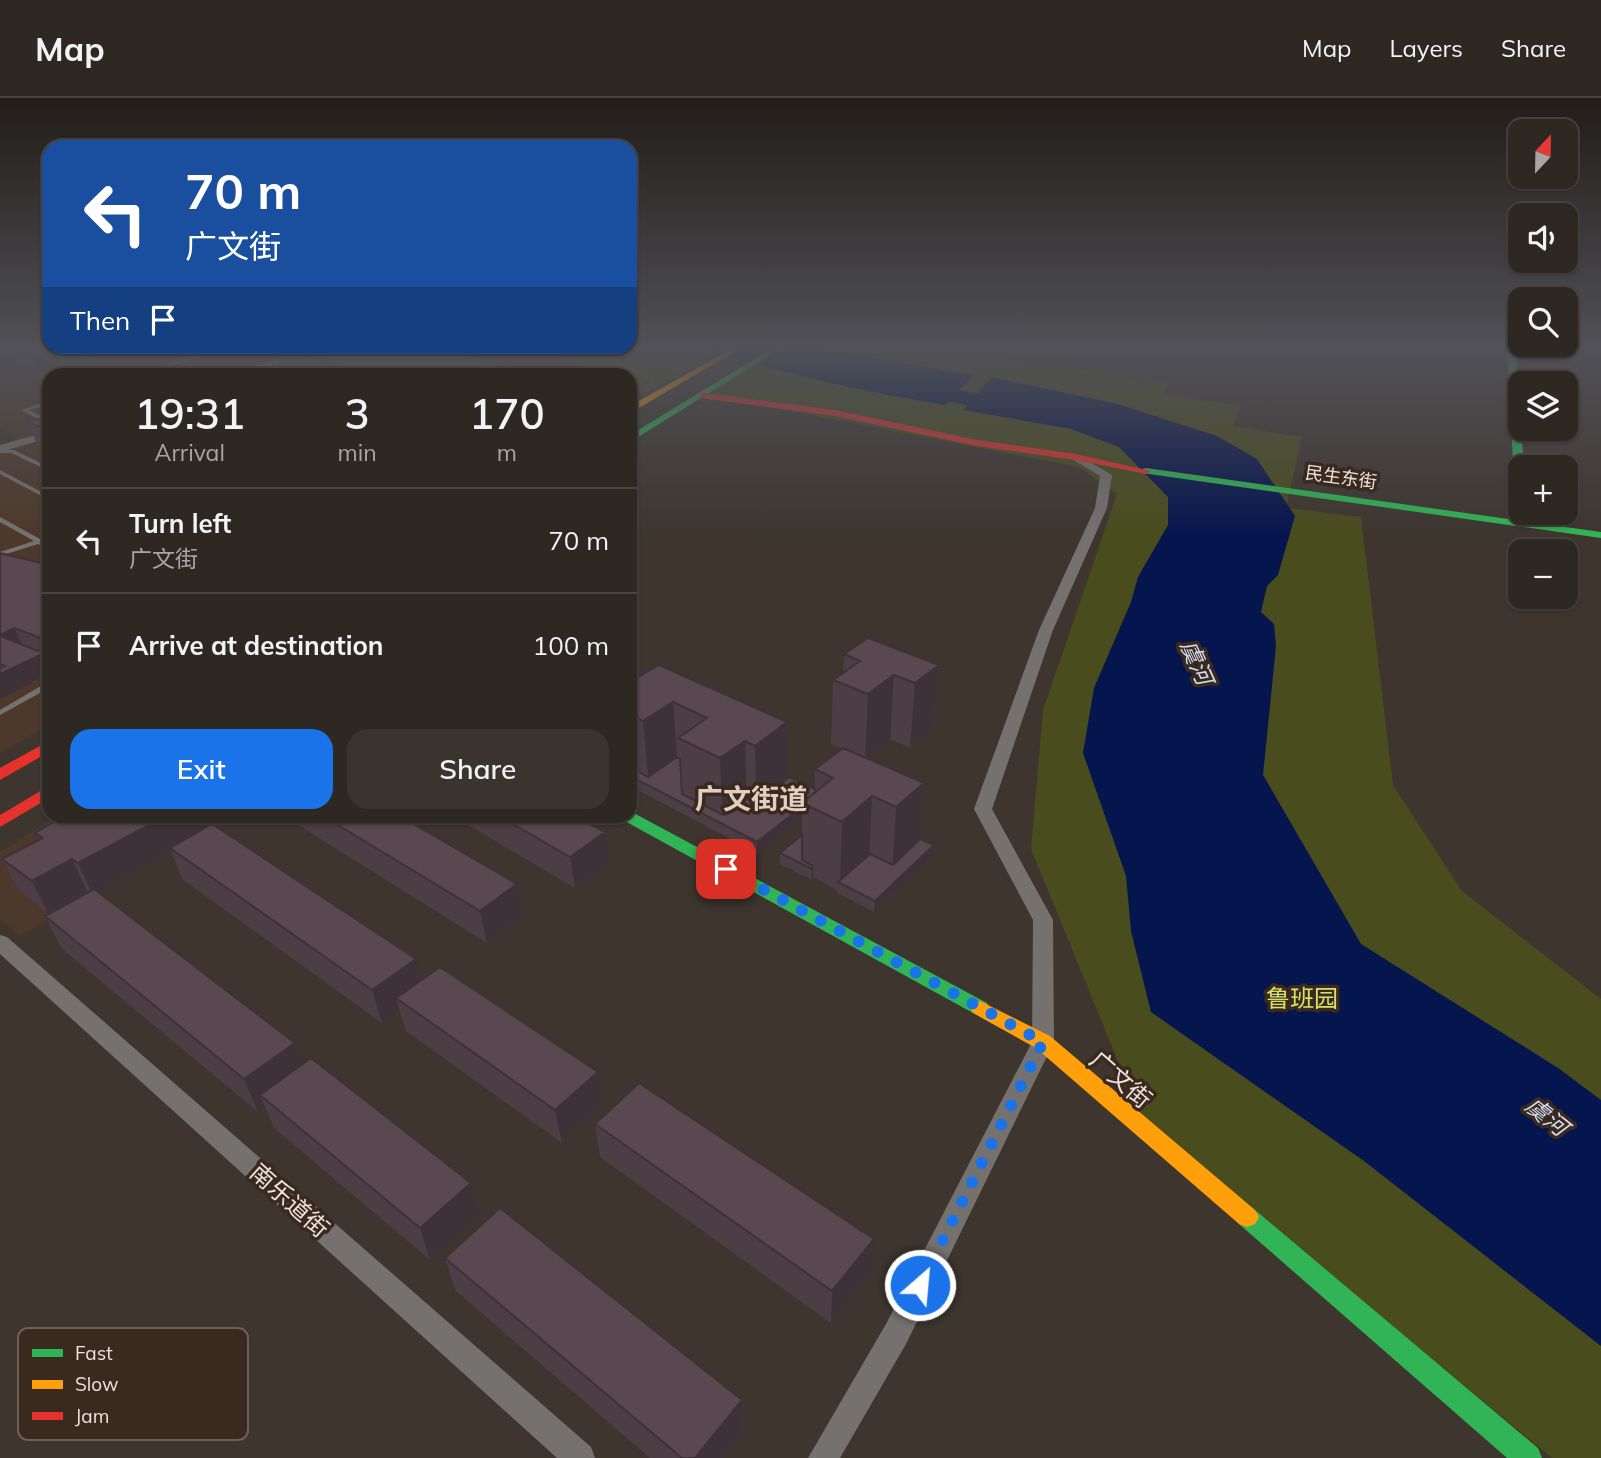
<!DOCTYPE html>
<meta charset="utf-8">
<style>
:root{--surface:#2e2822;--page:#3a342f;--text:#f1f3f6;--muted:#a7a6a5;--line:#494440;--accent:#1a73e8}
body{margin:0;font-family:Mulish,"Noto Sans SC",sans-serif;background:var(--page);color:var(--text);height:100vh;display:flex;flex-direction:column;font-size:26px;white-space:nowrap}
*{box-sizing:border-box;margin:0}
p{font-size:23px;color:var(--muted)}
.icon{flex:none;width:38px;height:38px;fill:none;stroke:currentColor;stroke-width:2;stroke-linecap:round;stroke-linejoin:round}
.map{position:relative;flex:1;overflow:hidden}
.side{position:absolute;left:42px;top:270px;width:595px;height:455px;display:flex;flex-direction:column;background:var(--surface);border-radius:21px;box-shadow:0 2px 5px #0004,0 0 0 2px var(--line)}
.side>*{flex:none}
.banner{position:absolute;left:42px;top:42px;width:595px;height:214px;border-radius:21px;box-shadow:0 2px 5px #0004,0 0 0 2px var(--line);background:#1a4fa0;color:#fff;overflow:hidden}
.needle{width:46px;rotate:22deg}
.tools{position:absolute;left:1508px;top:21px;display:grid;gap:14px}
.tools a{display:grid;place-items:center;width:70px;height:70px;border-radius:14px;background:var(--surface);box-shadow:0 2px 5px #0004,0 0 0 2px var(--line);font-size:35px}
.pin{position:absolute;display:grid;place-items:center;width:60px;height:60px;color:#fff;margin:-30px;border-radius:14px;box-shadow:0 4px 10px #0006}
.me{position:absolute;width:77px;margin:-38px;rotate:27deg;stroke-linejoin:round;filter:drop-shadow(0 0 5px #0008)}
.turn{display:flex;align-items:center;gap:24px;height:147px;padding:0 28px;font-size:32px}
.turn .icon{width:91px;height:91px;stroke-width:2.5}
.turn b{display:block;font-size:49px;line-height:60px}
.then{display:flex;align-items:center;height:66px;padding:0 28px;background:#0003;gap:14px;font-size:26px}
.eta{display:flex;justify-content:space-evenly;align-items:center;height:119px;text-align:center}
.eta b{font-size:42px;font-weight:600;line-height:49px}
.button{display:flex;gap:14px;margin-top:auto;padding:14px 28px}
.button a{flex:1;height:80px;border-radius:21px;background:var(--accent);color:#fff;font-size:28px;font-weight:600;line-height:80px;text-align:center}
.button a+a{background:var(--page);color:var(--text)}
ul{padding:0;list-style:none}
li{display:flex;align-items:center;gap:21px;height:105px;padding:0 28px;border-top:2px solid var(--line)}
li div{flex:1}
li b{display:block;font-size:26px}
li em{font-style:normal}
header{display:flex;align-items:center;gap:42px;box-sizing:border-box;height:98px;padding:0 35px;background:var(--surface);border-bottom:2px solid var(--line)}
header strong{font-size:33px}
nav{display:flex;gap:38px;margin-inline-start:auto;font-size:24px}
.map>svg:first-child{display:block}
.built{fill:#4d392b}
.education{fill:#493b2f}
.green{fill:#494c1d}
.water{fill:#05154d}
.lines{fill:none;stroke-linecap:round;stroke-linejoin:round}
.river{fill:#05154d;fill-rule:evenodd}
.path{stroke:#736e6a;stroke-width:2;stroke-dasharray:2 3.5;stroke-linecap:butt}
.lane{fill:#75716f;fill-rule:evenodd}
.street{fill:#75716f;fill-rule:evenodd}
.fast{fill:#30b455;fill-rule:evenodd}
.slow{fill:#ff9f0a;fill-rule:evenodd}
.jam{fill:#e5322d;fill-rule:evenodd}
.wall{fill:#4d3e45}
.shaded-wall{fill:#3e3238}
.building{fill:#594850;stroke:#3e3238;stroke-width:2}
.route{stroke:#1a73e8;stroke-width:12;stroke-dasharray:0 21.6}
.labels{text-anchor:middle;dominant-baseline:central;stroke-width:7;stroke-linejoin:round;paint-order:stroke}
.far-street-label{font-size:18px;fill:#ece2db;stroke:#39291e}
.water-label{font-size:23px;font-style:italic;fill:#d3def1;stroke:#39291e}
.near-park-label{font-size:24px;fill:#d6e269;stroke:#39291e}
.near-street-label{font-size:24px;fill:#ece2db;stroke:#39291e}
.district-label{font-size:28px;font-weight:bold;fill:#e3cfc0;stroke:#39291e}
.key{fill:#39291e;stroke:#6f6057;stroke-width:2}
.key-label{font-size:19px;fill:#ece2db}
</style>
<header>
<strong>Map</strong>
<nav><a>Map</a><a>Layers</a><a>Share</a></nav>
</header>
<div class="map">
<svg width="1601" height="1360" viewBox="0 0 1601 1360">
<rect width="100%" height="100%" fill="#3d352e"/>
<path class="built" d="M156,248L516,249L513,251L595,271L605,276H61Z
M49,280V627L0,655V355L23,347L0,328V295Z
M58,718H234L20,838L0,821V754Z"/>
<path class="education" d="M0,248H49L156,249L61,276H49V280L0,295Z"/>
<path class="green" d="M516,248H731L644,296L630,289V276H605L595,271L513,251Z
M791,248H863L926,258L936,250L1168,285L1164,296L1241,308L1233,328L1302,339L1286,410L1361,419L1393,687L1462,793L1601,901V1360H1552L1142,1022L1031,751L1043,612L1117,396L1079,369L704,296Z"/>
<path class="water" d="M690,248H778L837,254L974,277L945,307C858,293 775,273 690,248Z
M991,279L1118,306L1217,338L1257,361L1295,418L1278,477L1267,488L1261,514L1274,526L1276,548L1263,677L1361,846L1558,970L1601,1002V1248L1364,1063L1151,914L1131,833L1126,778L1083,655L1094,590L1131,504L1138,479L1168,427V399L1119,349L1071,331L964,312Z"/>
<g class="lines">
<path class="river" d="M903,280L1022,305L1030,307L1034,312L1030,317L1022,319L895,292L892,287L895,282Z"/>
<path class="path" d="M601,248L622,268L652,281"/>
<path class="lane" d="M226,248H235L145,276H139Z
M895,248H903L921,250L925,248H929L922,253Z
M49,303V307L29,312L49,322V326L21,312Z
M0,351L14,352L49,369V373L11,355H0Z
M0,372L49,398V402L0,376Z
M0,419L40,441L49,438V442L44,444L49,446V451L38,446L0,458V454L34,443L0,424Z
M46,585H49V590L0,617V612Z"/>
<path class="street" d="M315,248H330L246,276H232Z
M49,333V340L0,354V347Z
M1076,356L1112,377L1107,410L1053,532L992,711L1053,822L1054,944L906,1246L840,1360H808L886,1226L1032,944L1033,822L974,711L1039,532L1095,410L1100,378L1072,361L1070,359Z
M0,837L7,839L591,1349L595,1360H557L0,856Z"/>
<path class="fast" d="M776,248H785L630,344V337Z
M1507,248H1515L1524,369H1521V405L1515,402Z
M1146,370L1601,434V440L1142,375V371Z
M630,713L987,905L990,910L987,915L980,917L973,915L623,722L621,718H630Z
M1247,1109L1255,1112L1538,1350L1542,1360H1507L1239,1126L1235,1119L1239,1112Z"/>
<path class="slow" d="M736,248H745L630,315V308Z
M980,903L1050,938L1255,1112L1259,1119L1255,1126L1247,1129L1239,1126L1036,950L973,915L970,910L973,905Z"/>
<path class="jam" d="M703,295L835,312L977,342L1076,356L1151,373L1146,376L1076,362L977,348L835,318L700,300V296Z
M49,643V654L0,682V670Z
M49,688V700L0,729V717Z"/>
</g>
<path class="wall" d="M0,248H42L44,253L50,255L54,266L39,271L9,260L0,263Z
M63,248H131L87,261L64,253Z
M275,248L436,255L531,274L532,276H304L280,269Z
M49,318V352L37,347L28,324Z
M0,455L49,467V576L0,601Z
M844,556L939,567L934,631L910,650L890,641L867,660L924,685L919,742L933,758L874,814L837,795V792L813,779L812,782L780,766V755L802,737V720L757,755L630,688V584L787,624L788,680L815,691V671L842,651L831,646L833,582L843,574Z
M64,718H234L215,728L421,882L598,974L603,1007L562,1045L406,933L399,911L382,925L182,781L171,753L98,794L480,1117L430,1162L274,1030L265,1009L258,1014L61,850L45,818L88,794L87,793L48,815L19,793L2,761L39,742L35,735Z
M286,718H399L517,786L523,818L487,845L287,720Z
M462,718H575L609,766L575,790L463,724Z
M595,1026L871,1174L831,1225L600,1059Z
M445,1160L742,1302L744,1333L722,1360H650L455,1192Z"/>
<path class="shaded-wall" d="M26,248H42L44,253Z
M89,248H131L87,261L83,250Z
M6,253L9,260L0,263V255Z
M50,255L54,266L39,271L35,260Z
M14,530L23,549L0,540V537Z
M49,553V576L0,601V576Z
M939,567L934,631L910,650L915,585Z
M894,577L890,641L865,662L868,596Z
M673,604L678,670L649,689L643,623Z
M787,624L788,690L757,714L755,648Z
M745,643L747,710L723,728L720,660Z
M924,685L919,753L892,778L896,709Z
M872,698L869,766L840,786L842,724Z
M802,709V720L757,755V744Z
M166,718H234L173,752L170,750L171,753L93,797L78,765Z
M605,734L609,766L575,790L570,759Z
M934,747L933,758L874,814L875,803Z
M72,761L87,793L48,815L32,783Z
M813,768V779L812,782V771Z
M517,786L523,818L487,845L480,813Z
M416,861L424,893L396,900L399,911L382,925L372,892Z
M295,945L307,978L260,997L265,1009L258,1014L244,981Z
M598,974L603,1007L562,1045L555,1012Z
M471,1085L480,1117L430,1162L420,1130Z
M874,1141L871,1174L831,1225L832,1193Z
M742,1302L744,1333L722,1360H695Z"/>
<path class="building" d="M0,248H29L50,255L35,260Z
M276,248H413L436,255L447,251L531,274L526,276H368Z
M200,270L219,276H177Z
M49,318V332H48L28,324Z
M0,455L49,467V543L14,530L0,537Z
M0,538L38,553L49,548V553L0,576V570L5,568L0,566Z
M868,540L939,567L915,585L894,577L868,596L833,582L860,563L844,556Z
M659,567L787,624L755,648L745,643L720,660L678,640L707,620L673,604L643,623L630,617V593L633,592L630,590V584Z
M843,650L924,685L896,709L872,698L842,724L802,705L833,680L815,671Z
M677,659L680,661L682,696L723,717L747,699L756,704L789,679L815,691V694L802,705V709L757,744L630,678V669L648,679Z
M64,718H166L78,765L72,761L32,783L2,761L43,740L35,735Z
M323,718H400L517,786L480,813Z
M499,718H575L605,734L570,759Z
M212,726L416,861L372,892L170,750Z
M802,737V762L813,768L812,771L780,755Z
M920,741L934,747L875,803L838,784L870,756L893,767Z
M94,791L295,945L244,981L45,818Z
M440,869L598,974L555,1012L396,900Z
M311,960L471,1085L420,1130L260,997Z
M639,985L874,1141L832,1193L595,1026Z
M500,1110L742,1302L695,1360H682L445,1160Z"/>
<linearGradient id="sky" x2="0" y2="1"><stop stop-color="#221d19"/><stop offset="0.57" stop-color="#515157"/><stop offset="1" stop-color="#515157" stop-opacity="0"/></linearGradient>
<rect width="1601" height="438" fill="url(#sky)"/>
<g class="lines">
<path class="route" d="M726,771L1043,944L920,1187"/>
</g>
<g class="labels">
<g class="far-street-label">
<text transform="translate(1341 379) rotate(8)">民生东街</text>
</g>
<g class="water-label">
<text transform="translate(1197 564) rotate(66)">虞河</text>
<text transform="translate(1547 1018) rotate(39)">虞河</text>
</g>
<g class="near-park-label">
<text x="1302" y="900">鲁班园</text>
</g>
<g class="near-street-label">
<text transform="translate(1121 981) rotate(41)">广文街</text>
<text transform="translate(290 1102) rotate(42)">南乐道街</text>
</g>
<g class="district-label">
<text x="751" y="700">广文街道</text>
</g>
</g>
<rect x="18" y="1230" width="230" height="112" rx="10" class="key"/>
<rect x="32" y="1251" width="31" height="8" fill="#30b455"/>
<rect x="32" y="1282" width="31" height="9" fill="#ff9f0a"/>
<rect x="32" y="1314" width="31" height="8" fill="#e5322d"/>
<g class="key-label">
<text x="75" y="1262">Fast</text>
<text x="75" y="1293">Slow</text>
<text x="75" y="1325">Jam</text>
</g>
</svg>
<div class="tools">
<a><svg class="needle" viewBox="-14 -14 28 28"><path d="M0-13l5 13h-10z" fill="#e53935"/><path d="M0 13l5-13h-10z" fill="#a7a6a5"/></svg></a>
<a><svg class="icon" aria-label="sound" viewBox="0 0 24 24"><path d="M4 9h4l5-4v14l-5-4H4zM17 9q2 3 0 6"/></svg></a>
<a><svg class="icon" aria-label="search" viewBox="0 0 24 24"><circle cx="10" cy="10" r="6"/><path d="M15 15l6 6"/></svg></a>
<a><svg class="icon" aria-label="layers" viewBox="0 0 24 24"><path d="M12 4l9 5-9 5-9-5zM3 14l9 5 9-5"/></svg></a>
<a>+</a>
<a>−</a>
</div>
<div class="pin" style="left:726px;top:771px;background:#d93025"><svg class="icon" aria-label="arrive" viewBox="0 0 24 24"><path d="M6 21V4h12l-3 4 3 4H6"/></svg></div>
<svg class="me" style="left:920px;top:1187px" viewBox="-20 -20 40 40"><circle r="17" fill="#1a73e8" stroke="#fff" stroke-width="3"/><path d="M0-11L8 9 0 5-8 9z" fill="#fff"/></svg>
<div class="banner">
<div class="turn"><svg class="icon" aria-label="left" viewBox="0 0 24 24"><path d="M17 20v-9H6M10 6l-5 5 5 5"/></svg><div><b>70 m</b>广文街</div></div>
<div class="then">Then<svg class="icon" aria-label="arrive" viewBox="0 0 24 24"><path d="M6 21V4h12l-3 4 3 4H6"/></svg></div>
</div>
<section class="side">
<div class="eta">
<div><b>19:31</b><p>Arrival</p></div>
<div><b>3</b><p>min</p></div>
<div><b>170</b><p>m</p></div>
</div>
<ul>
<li><svg class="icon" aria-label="left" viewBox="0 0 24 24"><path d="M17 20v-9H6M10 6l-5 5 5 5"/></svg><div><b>Turn left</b><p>广文街</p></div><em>70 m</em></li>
<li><svg class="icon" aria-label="arrive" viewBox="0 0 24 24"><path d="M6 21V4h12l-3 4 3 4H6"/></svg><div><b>Arrive at destination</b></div><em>100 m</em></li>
</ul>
<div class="button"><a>Exit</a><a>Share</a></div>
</section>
</div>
